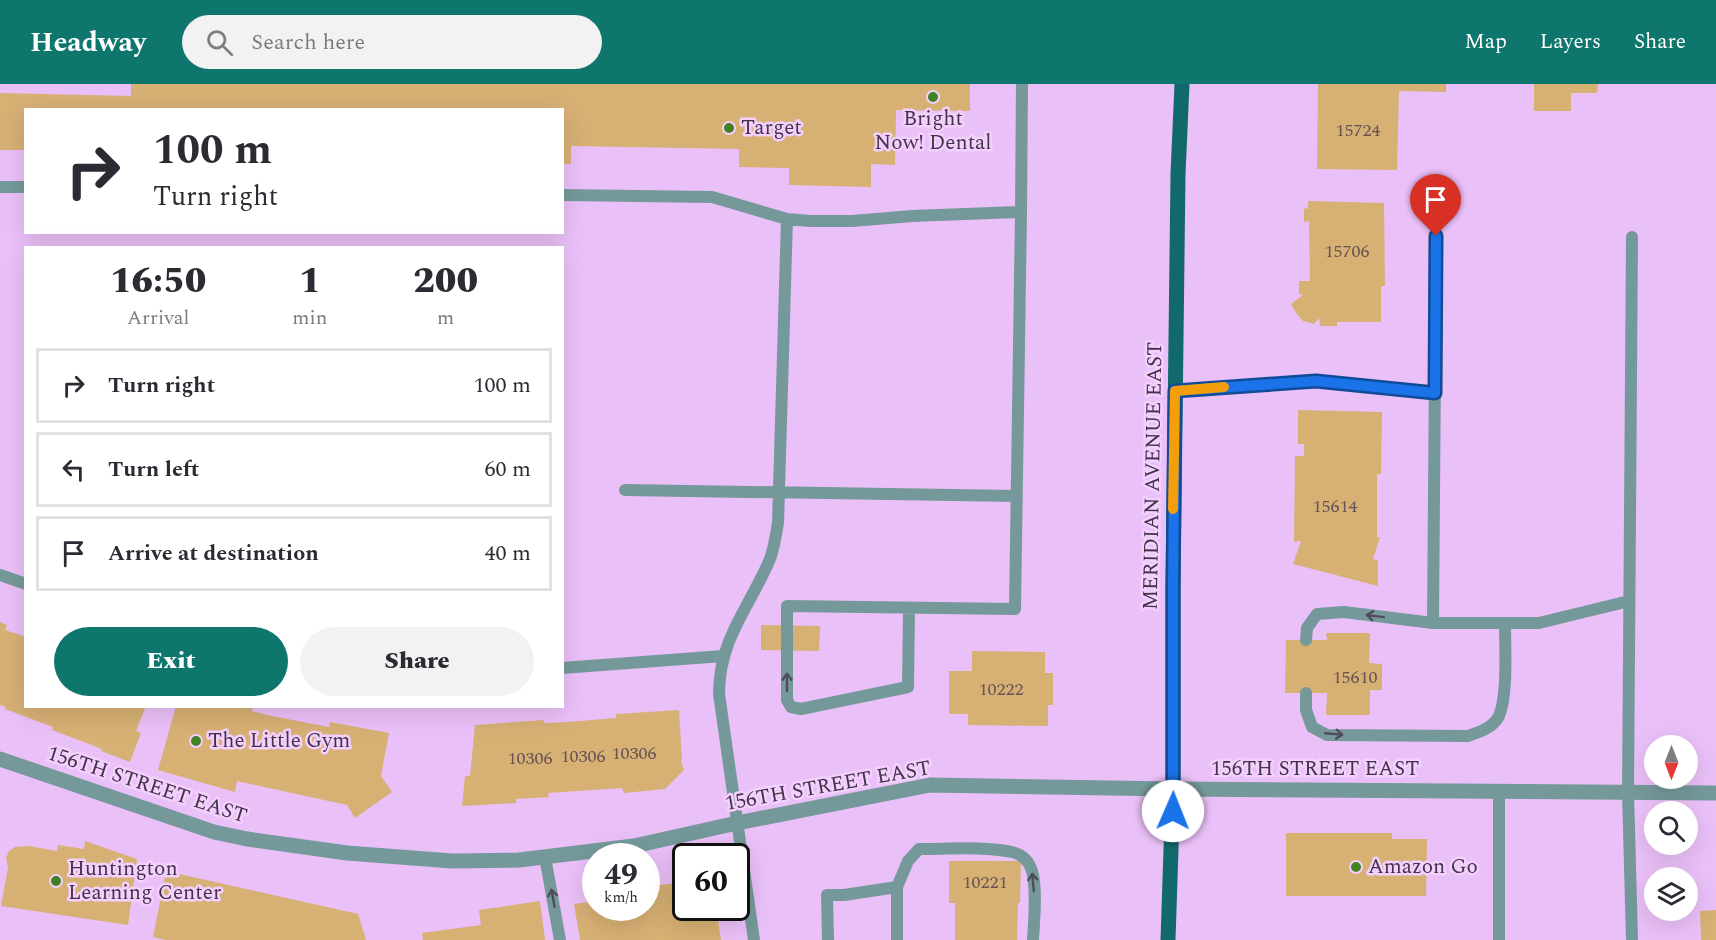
<!DOCTYPE html>
<style>
:root{--surface:#fff;--page:#f2f2f3;--text:#2b2b33;--muted:#7c7c81;--line:#e1e1e2;--accent:#0f766e}
body{margin:0;font-family:Spectral,serif;background:var(--page);color:var(--text);height:100vh;display:flex;flex-direction:column;font-size:22px;white-space:nowrap}
*{box-sizing:border-box;margin:0}
p{font-size:20px;color:var(--muted)}
.icon{flex:none;width:33px;height:33px;fill:none;stroke:currentColor;stroke-width:2;stroke-linecap:round;stroke-linejoin:round}
.map{position:relative;flex:1;overflow:hidden}
.details{position:absolute;left:24px;top:162px;width:540px;height:462px;display:flex;flex-direction:column;background:var(--surface);border-radius:0px;box-shadow:0 6px 24px #0002}
.details>*{flex:none}
.banner{position:absolute;left:24px;top:24px;width:540px;height:126px;border-radius:0px;box-shadow:0 6px 24px #0002;background:#fff;color:var(--text);overflow:hidden}
.needle{width:39px;rotate:180deg}
.fabs{position:absolute;left:1644px;top:651px;display:grid;gap:12px}
.fabs a{display:grid;place-items:center;width:54px;height:54px;border-radius:50%;background:var(--surface);box-shadow:0 6px 24px #0002;font-size:30px}
.speed{position:absolute;left:582px;top:759px;display:flex;gap:12px;font-size:30px;font-weight:700;text-align:center}
.speed>*{display:grid;place-content:center;width:78px;height:78px;border-radius:50%;background:var(--surface);box-shadow:0 6px 24px #0002;line-height:1}
.speed small{font-size:15px;font-weight:400}
.speed .limit{border:3px solid #111;border-radius:9px;background:#fff;color:#111}
.pin{position:absolute;display:grid;place-items:center;width:51px;height:51px;color:#fff;margin:-62px -26px;border-radius:50% 50% 50% 0;rotate:-45deg;box-shadow:0 0 6px #0007}
.pin .icon{rotate:45deg}
.me{position:absolute;width:66px;margin:-33px;rotate:1deg;stroke-linejoin:round;filter:drop-shadow(0 0 4px #0008)}
.turn{display:flex;align-items:center;gap:21px;height:126px;padding:0 30px;font-size:27px}
.turn .icon{width:78px;height:78px;stroke-width:2.5}
.turn b{display:block;font-size:42px;line-height:51px}
.eta{display:flex;justify-content:space-evenly;align-items:center;height:102px;text-align:center}
.eta b{font-size:36px;font-weight:800;line-height:42px}
.cta{display:flex;gap:12px;margin-top:auto;padding:12px 30px}
.cta a{flex:1;height:69px;border-radius:36px;background:var(--accent);color:#fff;font-size:24px;font-weight:800;line-height:69px;text-align:center}
.cta a+a{background:var(--page);color:var(--text)}
ul{padding:0;list-style:none}
li{display:flex;align-items:center;gap:18px;height:75px;margin:0 12px 9px;padding:0 18px;border:3px solid var(--line);border-radius:0px}
li div{flex:1}
li b{display:block;font-size:22px}
li em{font-style:normal}
header{display:flex;align-items:center;gap:36px;box-sizing:border-box;height:84px;padding:0 30px;background:var(--accent);color:#fff}
header strong{font-size:28px}
nav{display:flex;gap:33px;margin-inline-start:auto;font-size:21px}
.search{width:420px;height:54px;background:var(--page);display:flex;align-items:center;gap:15px;box-sizing:border-box;padding:0 21px;border-radius:33px;color:var(--muted);font-size:22px}
.map>svg:first-child{display:block}
.building{fill:#d7b074}
.lines{fill:none;stroke-linecap:round;stroke-linejoin:round}
.lane{stroke:#75999a;stroke-width:12}
.street{stroke:#75999a;stroke-width:15}
.primary{stroke:#12696c;stroke-width:15}
.oneway{stroke:#504c5c}
.route-casing{stroke:#114b97;stroke-width:15}
.route{stroke:#1a73e8;stroke-width:10}
.slow{stroke:#f59e0b;stroke-width:10}
.poi-dot{fill:#418224;stroke:#f3d0fe;stroke-width:2}
.labels{text-anchor:middle;dominant-baseline:central;stroke-width:5;stroke-linejoin:round;paint-order:stroke}
.number-label{font-size:18px;fill:#685253}
.poi-label{font-size:21px;fill:#433248;stroke:#f3d0fe;text-anchor:start}
.street-label{font-size:21px;fill:#433248;stroke:#f3d0fe}
</style>
<header>
<strong>Headway</strong>
<div class="search"><svg class="icon" aria-label="search" viewBox="0 0 24 24"><circle cx="10" cy="10" r="6"/><path d="M15 15l6 6"/></svg>Search here</div>
<nav><a>Map</a><a>Layers</a><a>Share</a></nav>
</header>
<div class="map">
<svg width="1716" height="856" viewBox="0 0 1716 856">
<rect width="100%" height="100%" fill="#eac0f8"/>
<path class="building" d="M131,0H970V27L896,26L895,81L871,80V103L789,101V84L739,83V65L571,62V80H562V26H26V66H0V9L131,12Z
M1318,0H1446V8L1399,7L1397,86L1317,85Z
M1534,0H1598L1597,9H1571V27H1534Z
M1308,117L1384,119L1385,202H1381V238H1337V242H1320L1319,234L1314,240L1303,237L1296,229L1291,220L1303,211L1299,210V197H1310L1309,137L1304,138V124L1308,125Z
M1298,326L1382,328L1381,390H1377V453H1380L1373,475L1378,476V502L1293,480L1301,457L1294,458L1295,372H1304V360H1298Z
M0,538L7,541L5,546L26,553V622H146L136,647L141,649L130,678L101,667L102,665L52,646L53,643L5,625L6,623L0,621Z
M761,541L820,542L819,567L761,566Z
M1326,549H1370L1369,579L1382,580V606H1370V631H1326L1327,609H1285L1286,556H1327Z
M972,567L1045,568V589H1053V621H1048V642L968,641V630H949V587H972Z
M176,622H253L252,627L272,632L329,643L330,638L389,649L381,692L392,708L355,734L347,721L237,697L235,708L158,686Z
M679,626L682,675L681,677L684,686L665,705L624,709L622,704L548,709L549,713L516,715V719L462,722L465,692H470L475,641L544,636V639L568,638L616,634V630Z
M1286,749H1392V755H1427L1426,812H1286Z
M85,757L137,775L128,841L1,822L8,784L6,774L9,767L15,763L29,762L57,767L58,761L84,765Z
M949,777H1021L1020,819H1018L1017,856H955V819H949Z
M686,785V824H716L721,856H580L574,820L596,817V824H646V803L676,799Z
M166,787L358,830L366,856H165L153,853Z
M540,817L545,856H423L422,849L481,841L479,826Z
M1716,826V856H1701L1700,827Z"/>
<g class="lines">
<path class="lane" d="M0,103H26
M562,111L712,113L787,135L810,137H852L912,132L1021,128L1022,0
M1436,152L1433,539H1539L1629,517
M1632,153L1628,708L1632,856
M1175,307L1316,297L1435,309
M625,406L1016,412
M0,491L26,500
M909,524L908,603L801,625L791,623L787,616V522L1015,525L1021,128
M1306,556L1307,544L1317,530L1344,528L1433,539
M562,584L723,572
M1306,609V626L1312,643L1327,651L1468,652C1479,648 1493,644 1499,632C1508,611 1505,563 1505,539
M545,773L560,856
M897,803L908,777L919,765C946,765 986,762 1012,768C1020,770 1027,775 1030,782C1038,797 1034,838 1033,856
M754,856L719,610C719,554 750,523 770,475C774,464 776,451 778,439L787,135
M828,856L827,811H844L897,803V856
M1499,856V708"/>
<path class="street" d="M0,675L214,748L247,755L347,769L452,777L519,776L634,762L737,739L930,701L1173,705L1716,709"/>
<path class="primary" d="M1168,856L1173,705V503L1178,90L1182,0"/>
</g>
<defs><path id="oneway-shaft" d="M-6 0H5M1.5-3L5.5 0L1.5 3" fill="none" stroke-width="1.6" stroke-linecap="round" stroke-linejoin="round" transform="scale(1.5)"/></defs>
<g class="oneway">
<use href="#oneway-shaft" transform="translate(1375 532) rotate(-173)"/>
<use href="#oneway-shaft" transform="translate(787 598) rotate(-90)"/>
<use href="#oneway-shaft" transform="translate(1334 650) rotate(5)"/>
<use href="#oneway-shaft" transform="translate(1033 798) rotate(-95)"/>
<use href="#oneway-shaft" transform="translate(553 814) rotate(-100)"/>
</g>
<g class="lines">
<defs>
<path id="route" d="M1173,727V503L1175,307L1316,297L1435,309L1436,152"/>
</defs>
<use href="#route" class="route-casing"/>
<use href="#route" class="route"/>
<path class="slow" d="M1173,425L1175,307L1224,303"/>
</g>
<g class="poi-dot">
<circle cx="933" cy="13" r="6"/>
<circle cx="729" cy="44" r="6"/>
<circle cx="196" cy="657" r="6"/>
<circle cx="1356" cy="783" r="6"/>
<circle cx="56" cy="797" r="6"/>
</g>
<g class="labels">
<g class="number-label">
<text x="1358" y="46">15724</text>
<text x="1347" y="167">15706</text>
<text x="1335" y="422">15614</text>
<text x="1355" y="593">15610</text>
<text x="1001" y="605">10222</text>
<text x="634" y="669">10306</text>
<text x="583" y="672">10306</text>
<text x="530" y="674">10306</text>
<text x="985" y="798">10221</text>
</g>
<g class="poi-label">
<text x="933" y="35" text-anchor="middle">Bright<tspan x="933" dy="24">Now! Dental</tspan></text>
<text x="741" y="44">Target</text>
<text x="208" y="657">The Little Gym</text>
<text x="1368" y="783">Amazon Go</text>
<text x="68" y="785">Huntington<tspan x="68" dy="24">Learning Center</tspan></text>
</g>
<g class="street-label">
<text transform="translate(1153 392) rotate(-89)">MERIDIAN AVENUE EAST</text>
<text x="1315" y="685">156TH STREET EAST</text>
<text transform="translate(147 701) rotate(18)">156TH STREET EAST</text>
<text transform="translate(828 702) rotate(-10)">156TH STREET EAST</text>
</g>
</g>
</svg>
<div class="fabs">
<a><svg class="needle" viewBox="-14 -14 28 28"><path d="M0-13l5 13h-10z" fill="#e53935"/><path d="M0 13l5-13h-10z" fill="#7c7c81"/></svg></a>
<a><svg class="icon" aria-label="search" viewBox="0 0 24 24"><circle cx="10" cy="10" r="6"/><path d="M15 15l6 6"/></svg></a>
<a><svg class="icon" aria-label="layers" viewBox="0 0 24 24"><path d="M12 4l9 5-9 5-9-5zM3 14l9 5 9-5"/></svg></a>
</div>
<div class="speed"><div>49<small>km/h</small></div><div class="limit">60</div></div>
<div class="pin" style="left:1436px;top:152px;background:#d93025"><svg class="icon" aria-label="arrive" viewBox="0 0 24 24"><path d="M6 21V4h12l-3 4 3 4H6"/></svg></div>
<svg class="me" style="left:1173px;top:727px" viewBox="-20 -20 40 40"><circle r="19" fill="#fff"/><path d="M0-13L10 11 0 6-10 11z" fill="#1a73e8"/></svg>
<div class="banner">
<div class="turn"><svg class="icon" aria-label="right" viewBox="0 0 24 24"><path d="M7 20v-9h11M14 6l5 5-5 5"/></svg><div><b>100 m</b>Turn right</div></div>
</div>
<section class="details">
<div class="eta">
<div><b>16:50</b><p>Arrival</p></div>
<div><b>1</b><p>min</p></div>
<div><b>200</b><p>m</p></div>
</div>
<ul>
<li><svg class="icon" aria-label="right" viewBox="0 0 24 24"><path d="M7 20v-9h11M14 6l5 5-5 5"/></svg><div><b>Turn right</b></div><em>100 m</em></li>
<li><svg class="icon" aria-label="left" viewBox="0 0 24 24"><path d="M17 20v-9H6M10 6l-5 5 5 5"/></svg><div><b>Turn left</b></div><em>60 m</em></li>
<li><svg class="icon" aria-label="arrive" viewBox="0 0 24 24"><path d="M6 21V4h12l-3 4 3 4H6"/></svg><div><b>Arrive at destination</b></div><em>40 m</em></li>
</ul>
<div class="cta"><a>Exit</a><a>Share</a></div>
</section>
</div>
